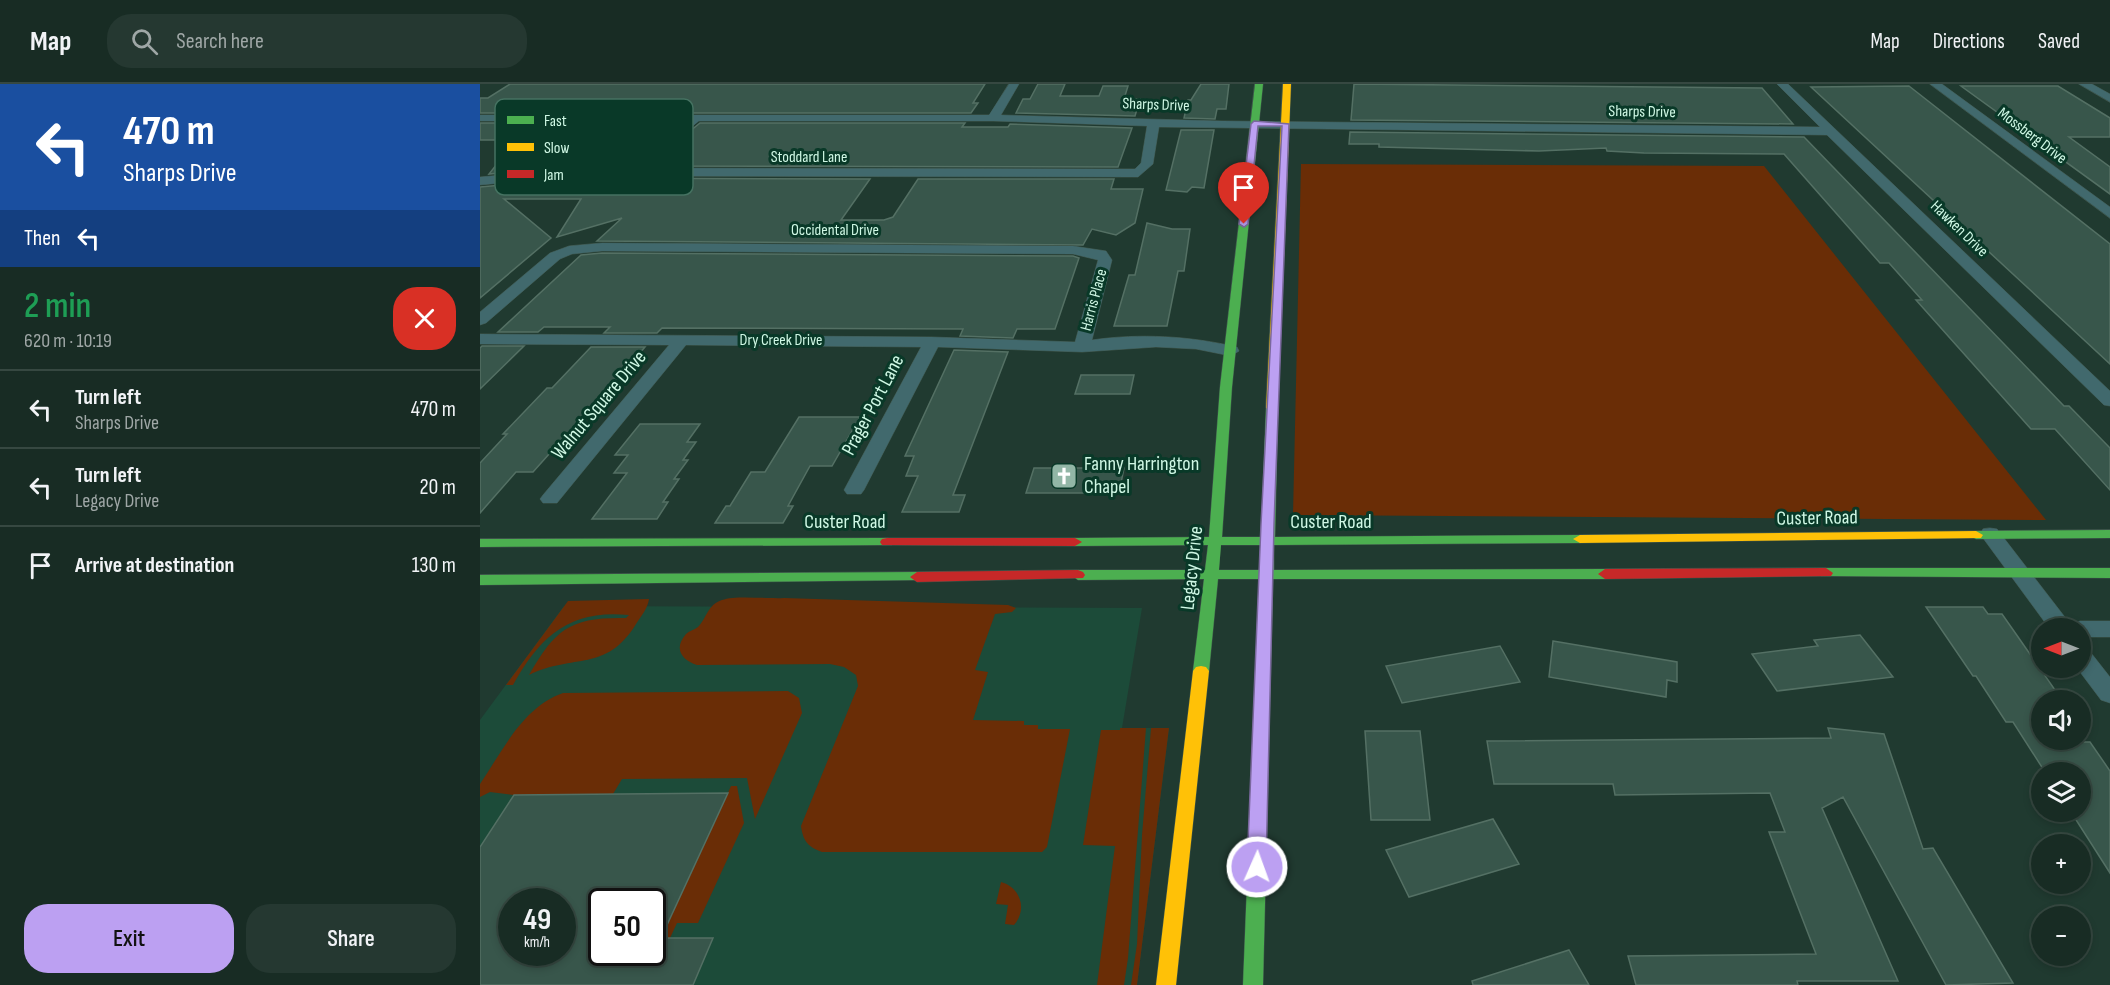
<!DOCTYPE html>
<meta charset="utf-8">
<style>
:root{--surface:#182c24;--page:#253831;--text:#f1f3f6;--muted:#9fa7a6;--line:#364841;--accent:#bca0f2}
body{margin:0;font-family:"Sofia Sans Condensed",sans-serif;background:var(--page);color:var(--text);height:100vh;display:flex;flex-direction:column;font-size:22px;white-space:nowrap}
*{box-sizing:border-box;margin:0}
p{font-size:20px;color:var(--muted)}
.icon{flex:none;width:33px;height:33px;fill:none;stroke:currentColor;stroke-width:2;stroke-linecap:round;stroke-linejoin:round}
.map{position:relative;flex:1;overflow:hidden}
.sheet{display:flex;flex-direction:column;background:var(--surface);width:480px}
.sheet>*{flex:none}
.guide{background:#1a4fa0;color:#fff;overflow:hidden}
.needle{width:39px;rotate:270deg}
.fabs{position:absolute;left:1551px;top:534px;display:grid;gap:12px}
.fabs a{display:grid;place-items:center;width:60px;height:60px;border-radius:50%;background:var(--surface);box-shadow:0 3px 9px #0003,0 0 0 2px var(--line);font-size:30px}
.speed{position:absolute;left:18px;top:804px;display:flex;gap:12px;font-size:30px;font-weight:700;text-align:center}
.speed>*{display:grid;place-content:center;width:78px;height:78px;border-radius:50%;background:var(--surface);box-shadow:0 3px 9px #0003,0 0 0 2px var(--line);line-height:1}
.speed small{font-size:15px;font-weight:400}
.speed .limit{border:3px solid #111;border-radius:9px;background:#fff;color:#111}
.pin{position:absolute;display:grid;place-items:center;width:51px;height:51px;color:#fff;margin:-62px -26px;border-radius:50% 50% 50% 0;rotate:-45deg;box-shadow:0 0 6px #0007}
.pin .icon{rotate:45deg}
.me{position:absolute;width:66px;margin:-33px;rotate:2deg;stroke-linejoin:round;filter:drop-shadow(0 0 4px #0008)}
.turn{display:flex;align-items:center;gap:21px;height:126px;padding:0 24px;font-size:27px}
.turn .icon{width:78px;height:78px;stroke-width:2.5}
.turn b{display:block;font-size:42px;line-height:51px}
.then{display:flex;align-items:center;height:57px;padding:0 24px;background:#0003;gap:12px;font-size:22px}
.round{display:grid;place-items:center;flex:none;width:63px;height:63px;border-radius:24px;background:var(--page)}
.headline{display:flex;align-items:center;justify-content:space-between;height:102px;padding:0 24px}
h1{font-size:36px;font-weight:600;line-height:45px;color:#1e9e55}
.button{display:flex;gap:12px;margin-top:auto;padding:12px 24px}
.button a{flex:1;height:69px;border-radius:24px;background:var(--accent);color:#111;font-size:24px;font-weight:600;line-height:69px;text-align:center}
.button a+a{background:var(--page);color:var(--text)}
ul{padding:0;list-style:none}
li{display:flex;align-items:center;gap:18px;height:78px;padding:0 24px;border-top:2px solid var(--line)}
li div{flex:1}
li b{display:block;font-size:22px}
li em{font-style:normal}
header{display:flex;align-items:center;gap:36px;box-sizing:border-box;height:84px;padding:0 30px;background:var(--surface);border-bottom:2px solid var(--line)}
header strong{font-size:28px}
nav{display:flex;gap:33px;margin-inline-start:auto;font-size:21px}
.search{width:420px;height:54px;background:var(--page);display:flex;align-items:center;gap:15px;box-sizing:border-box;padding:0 21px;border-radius:24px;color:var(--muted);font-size:22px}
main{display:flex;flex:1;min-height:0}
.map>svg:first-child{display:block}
.built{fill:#1c4b39;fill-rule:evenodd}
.green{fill:#6a2d06}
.building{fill:#38564b;stroke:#547064;stroke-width:1.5;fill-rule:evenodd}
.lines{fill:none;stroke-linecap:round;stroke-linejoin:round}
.street-casing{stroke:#3f564c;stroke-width:1}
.fast-casing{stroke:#3f564c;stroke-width:1}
.slow-casing{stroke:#3f564c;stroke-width:1}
.jam-casing{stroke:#3f564c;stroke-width:1}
.street{fill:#41696d;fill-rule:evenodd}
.fast{fill:#4caf50;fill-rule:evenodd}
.slow{fill:#ffc107;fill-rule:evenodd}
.jam{fill:#c62828;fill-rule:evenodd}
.route{fill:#bca0f2;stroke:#7a689d;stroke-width:1.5}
.labels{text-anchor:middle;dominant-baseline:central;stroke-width:6;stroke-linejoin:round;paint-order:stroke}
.far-street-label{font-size:16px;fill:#d0f8e5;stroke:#093928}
.street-label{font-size:20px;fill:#d0f8e5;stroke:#093928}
.poi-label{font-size:20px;fill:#d0f8e5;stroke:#093928;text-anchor:start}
.key{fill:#093928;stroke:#457261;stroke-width:1.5}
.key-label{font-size:16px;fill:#d0f8e5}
</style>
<header>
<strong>Map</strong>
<div class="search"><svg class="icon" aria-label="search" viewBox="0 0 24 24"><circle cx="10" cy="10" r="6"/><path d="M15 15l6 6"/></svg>Search here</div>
<nav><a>Map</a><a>Directions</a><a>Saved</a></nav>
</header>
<main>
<section class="sheet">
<div class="guide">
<div class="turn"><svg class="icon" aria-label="left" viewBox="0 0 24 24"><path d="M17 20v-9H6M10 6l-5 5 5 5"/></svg><div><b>470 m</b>Sharps Drive</div></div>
<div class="then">Then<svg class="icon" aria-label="left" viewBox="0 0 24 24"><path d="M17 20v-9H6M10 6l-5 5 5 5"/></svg></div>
</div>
<div class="headline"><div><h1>2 min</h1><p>620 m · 10:19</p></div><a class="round" style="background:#d93025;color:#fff"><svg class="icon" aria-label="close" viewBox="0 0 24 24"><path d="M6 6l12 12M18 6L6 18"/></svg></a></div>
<ul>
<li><svg class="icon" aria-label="left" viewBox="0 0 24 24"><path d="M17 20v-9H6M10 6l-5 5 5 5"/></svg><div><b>Turn left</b><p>Sharps Drive</p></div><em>470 m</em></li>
<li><svg class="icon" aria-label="left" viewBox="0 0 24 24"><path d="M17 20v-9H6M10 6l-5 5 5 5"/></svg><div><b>Turn left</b><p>Legacy Drive</p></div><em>20 m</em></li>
<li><svg class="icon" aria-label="arrive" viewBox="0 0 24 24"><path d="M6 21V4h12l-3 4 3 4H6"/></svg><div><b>Arrive at destination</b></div><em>130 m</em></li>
</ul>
<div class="button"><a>Exit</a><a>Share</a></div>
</section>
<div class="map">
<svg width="1630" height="901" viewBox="0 0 1630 901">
<rect width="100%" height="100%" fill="#203a30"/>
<path class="built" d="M84,522L662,524L642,644H689L657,901H0V636ZM32,818H82V868H32ZM122,818H172V868H122Z"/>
<path class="green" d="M821,80L1284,82L1566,436L813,431Z
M304,514L528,521L536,524L532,528L515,530L495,586L508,588L493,636L544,637V641H558V645H590L567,763L562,768H342C328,763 323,757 321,742L378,602L376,591L364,583L350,580L217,581C202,576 193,565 206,550C209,547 214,546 218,543C227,534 227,521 242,516C256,511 287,515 304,514Z
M169,515C168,524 161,532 156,540C126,589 94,569 49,591C76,544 91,533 146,534L149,531C90,525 60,552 33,601H26L88,517Z
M308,607L319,614L322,629L275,735L267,694L142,695L133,710L34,711L10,708L0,713V700C23,666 43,623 83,609Z
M640,644H666L648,874L644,901H617L635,762L603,761L621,646H640Z
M671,644H689L657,901H651L657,860L662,751Z
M251,702H257L264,739L218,839H197L190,854H181Z
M521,798C540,803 548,825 534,841L525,840L528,821L516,820Z"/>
<path class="building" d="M30,0H505L493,19H498L491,29H0V14H8Z
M558,0H585L580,12H619L623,2H648L644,15H660L655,32L536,29L543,15H550Z
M721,0H749L746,25H737L735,35L704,34L708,16H711Z
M874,0L1282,4L1313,40L871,36Z
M1429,2L1630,160V280L1331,3Z
M1481,2H1578L1630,34V53H1589L1630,83V110Z
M0,39H198L144,82H96L9,90L36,56H0Z
M220,39H485L482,43H528L530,40L652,44L638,83L167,82Z
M701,46H734L724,104L712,103L707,108L686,106Z
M870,48L1324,53L1584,322H1589L1630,364V406L1575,345H1551L1436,216H1442L1409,179H1400L1304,70L1164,69L1127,67L1126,64L1059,67L899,63V60H869Z
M96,94L390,95L361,136H404L413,133L438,95H634L631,105H663L655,139L636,151L612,145L603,161L117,157L142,134L77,153L101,115H24L71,154L0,214V103Z
M667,139L692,145H710L704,187H698L687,242H634L649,191H655Z
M122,169L593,172L599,174L575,245H537L533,254L480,252L483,245L182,244L177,249H124L130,243H64L58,248H18L101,171Z
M2,262H44L0,305V264Z
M111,263H165L73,369H70L53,388H36L0,429V379L27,350H23L67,304H72Z
M474,266L528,268L473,411H485L479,428H422L438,392H426L434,372H425Z
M601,291H654L650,310H595Z
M319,333H380L352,382H330L308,422H313L303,439H235L246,422H250L271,388H285Z
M160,340H220L207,358H216L203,376H208L194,395H199L183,418H188L177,435H112L147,389H134L148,371H135Z
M554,384H644L639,409H546Z
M1446,523H1503L1508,530H1522L1536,550L1582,616H1562V658H1610L1630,687V789L1591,728H1600V688H1565L1533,638H1526L1496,592H1493Z
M1380,551L1413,593L1297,607L1272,570L1338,562L1334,556Z
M1073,557L1197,578V598L1187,596L1186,613L1069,593Z
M1020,562L1040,598L922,619L906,582Z
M1348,644L1404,650L1443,765L1453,764L1533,899L1466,901L1363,713L1342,724L1418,897H1317L1318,901H1156L1148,872L1336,870L1289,748H1305L1290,709L1135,711L1133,700H1014L1007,657L1351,654Z
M885,647H940L950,736H891Z
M248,709L181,854H233L213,901H0V763L34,711ZM32,818H82V868H32ZM122,818H172V868H122Z
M1013,735L1039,780L929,813L906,766Z
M1089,866L1109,901H993L992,897Z"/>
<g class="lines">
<defs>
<path id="street" d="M529,0H539L521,31L742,37L1340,43L1297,0H1308L1630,307V322L1624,321L1347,51L679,43L673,80L658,93L96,92L0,101V93L96,84H145L204,37H0V31H509ZM219,37H513L667,42L661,79L655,85L161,84Z
M1450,0H1462L1630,123V134Z
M1599,0H1612L1630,10V18Z
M122,159L593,162L626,167L632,176L612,256C660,249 710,252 757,263L759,267L751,272L716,265L676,263L602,268L458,263L384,406L381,410H367L364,406L441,263L206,261L77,419H63L60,415L63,411L189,261L0,260V250L452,253L595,258L618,176L593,170L122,167L92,170L80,175L6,239L0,241V228L70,169L89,162Z
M1510,444L1517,445L1591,541L1600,537H1630V553H1600V544H1569L1500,450L1503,445Z
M1600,563L1608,565L1630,593V619L1621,616L1597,584H1600Z"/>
<path id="fast" d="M775,0H783L752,303L742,453H781L786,324L792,320L798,324L795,453L1100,451L1107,455L1100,459L794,461V486L1125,485L1132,490L1125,495H793L783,901H763L779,495H738L729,587L726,591H716L713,587L724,495L598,496L591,491L598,486H725L728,461L595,462L588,458L595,454L729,453L740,303ZM741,461H781L780,486H739Z
M1630,446V454L1496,455L1489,451L1496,447Z
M407,454L412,455L414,458L412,461L0,463V455Z
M1346,484H1630V494L1341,492L1339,489Z
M437,488L444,493L442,496L0,501V491Z"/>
<path id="slow" d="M803,0H811L798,324L792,328L786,324Z
M1496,447L1503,451L1501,454L1100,459L1093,455L1100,451Z
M721,582L726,583L729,587L696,901H676L713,587L716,583Z"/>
<path id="jam" d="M407,454H595L602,458L595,462L402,461L400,458L402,455Z
M1346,484L1353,489L1351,492L1125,495L1118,490L1125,485Z
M598,486L603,488L605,491L603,494L437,498L430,493L437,488Z"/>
</defs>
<use href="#street" class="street-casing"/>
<use href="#fast" class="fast-casing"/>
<use href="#slow" class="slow-casing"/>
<use href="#jam" class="jam-casing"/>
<use href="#street" class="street"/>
<use href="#fast" class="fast"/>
<use href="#slow" class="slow"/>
<use href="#jam" class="jam"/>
</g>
<path class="route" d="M774,37L809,40L794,440L786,783L783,789L777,791L770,789L767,783L781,440L802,42H778L768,140L764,143L759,140L771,40Z"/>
<defs>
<symbol id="church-square" viewBox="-11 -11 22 22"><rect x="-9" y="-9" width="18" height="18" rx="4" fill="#92b6a6" stroke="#093928"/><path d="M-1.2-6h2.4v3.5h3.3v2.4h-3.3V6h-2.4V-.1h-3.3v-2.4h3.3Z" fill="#fff"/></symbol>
</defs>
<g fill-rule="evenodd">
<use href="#church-square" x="569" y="377" width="30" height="30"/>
</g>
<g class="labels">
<g class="far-street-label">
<text transform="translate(676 21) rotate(2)">Sharps Drive</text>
<text transform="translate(1162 28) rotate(1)">Sharps Drive</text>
<text transform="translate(1552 52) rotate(37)">Mossberg Drive</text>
<text x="329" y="73">Stoddard Lane</text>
<text transform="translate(1479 145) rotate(44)">Hawken Drive</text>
<text x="355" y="146">Occidental Drive</text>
<text transform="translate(614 216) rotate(-75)">Harris Place</text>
<text x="301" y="256">Dry Creek Drive</text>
</g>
<g class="street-label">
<text transform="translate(119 321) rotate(-50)">Walnut Square Drive</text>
<text transform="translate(393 321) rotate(-62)">Prager Port Lane</text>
<text transform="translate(1337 434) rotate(-1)">Custer Road</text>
<text x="365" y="438">Custer Road</text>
<text x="851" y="438">Custer Road</text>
<text transform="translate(712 484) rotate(-84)">Legacy Drive</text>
</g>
<g class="poi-label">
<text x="604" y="380">Fanny Harrington<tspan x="604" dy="23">Chapel</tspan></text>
</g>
</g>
<rect x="15" y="15" width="198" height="96" rx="9" class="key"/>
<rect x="27" y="32" width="27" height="8" fill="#4caf50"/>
<rect x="27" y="59" width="27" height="8" fill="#ffc107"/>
<rect x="27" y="86" width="27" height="8" fill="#c62828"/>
<g class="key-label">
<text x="64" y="42">Fast</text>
<text x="64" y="69">Slow</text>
<text x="64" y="96">Jam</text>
</g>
</svg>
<div class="fabs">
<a><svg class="needle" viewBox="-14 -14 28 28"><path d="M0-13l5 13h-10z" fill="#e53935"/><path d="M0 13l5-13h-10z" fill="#9fa7a6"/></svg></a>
<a><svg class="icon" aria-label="sound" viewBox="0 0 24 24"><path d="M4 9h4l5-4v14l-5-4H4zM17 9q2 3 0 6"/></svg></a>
<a><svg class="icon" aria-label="layers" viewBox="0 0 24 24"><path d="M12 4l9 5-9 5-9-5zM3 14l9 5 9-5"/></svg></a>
<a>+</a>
<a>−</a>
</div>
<div class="speed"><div>49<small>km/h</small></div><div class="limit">50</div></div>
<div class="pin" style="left:764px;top:140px;background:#d93025"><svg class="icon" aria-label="arrive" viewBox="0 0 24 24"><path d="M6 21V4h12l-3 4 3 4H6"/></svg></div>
<svg class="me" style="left:777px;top:783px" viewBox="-20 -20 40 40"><circle r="17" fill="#bca0f2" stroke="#fff" stroke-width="3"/><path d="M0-11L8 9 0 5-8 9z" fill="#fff"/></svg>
</div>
</main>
